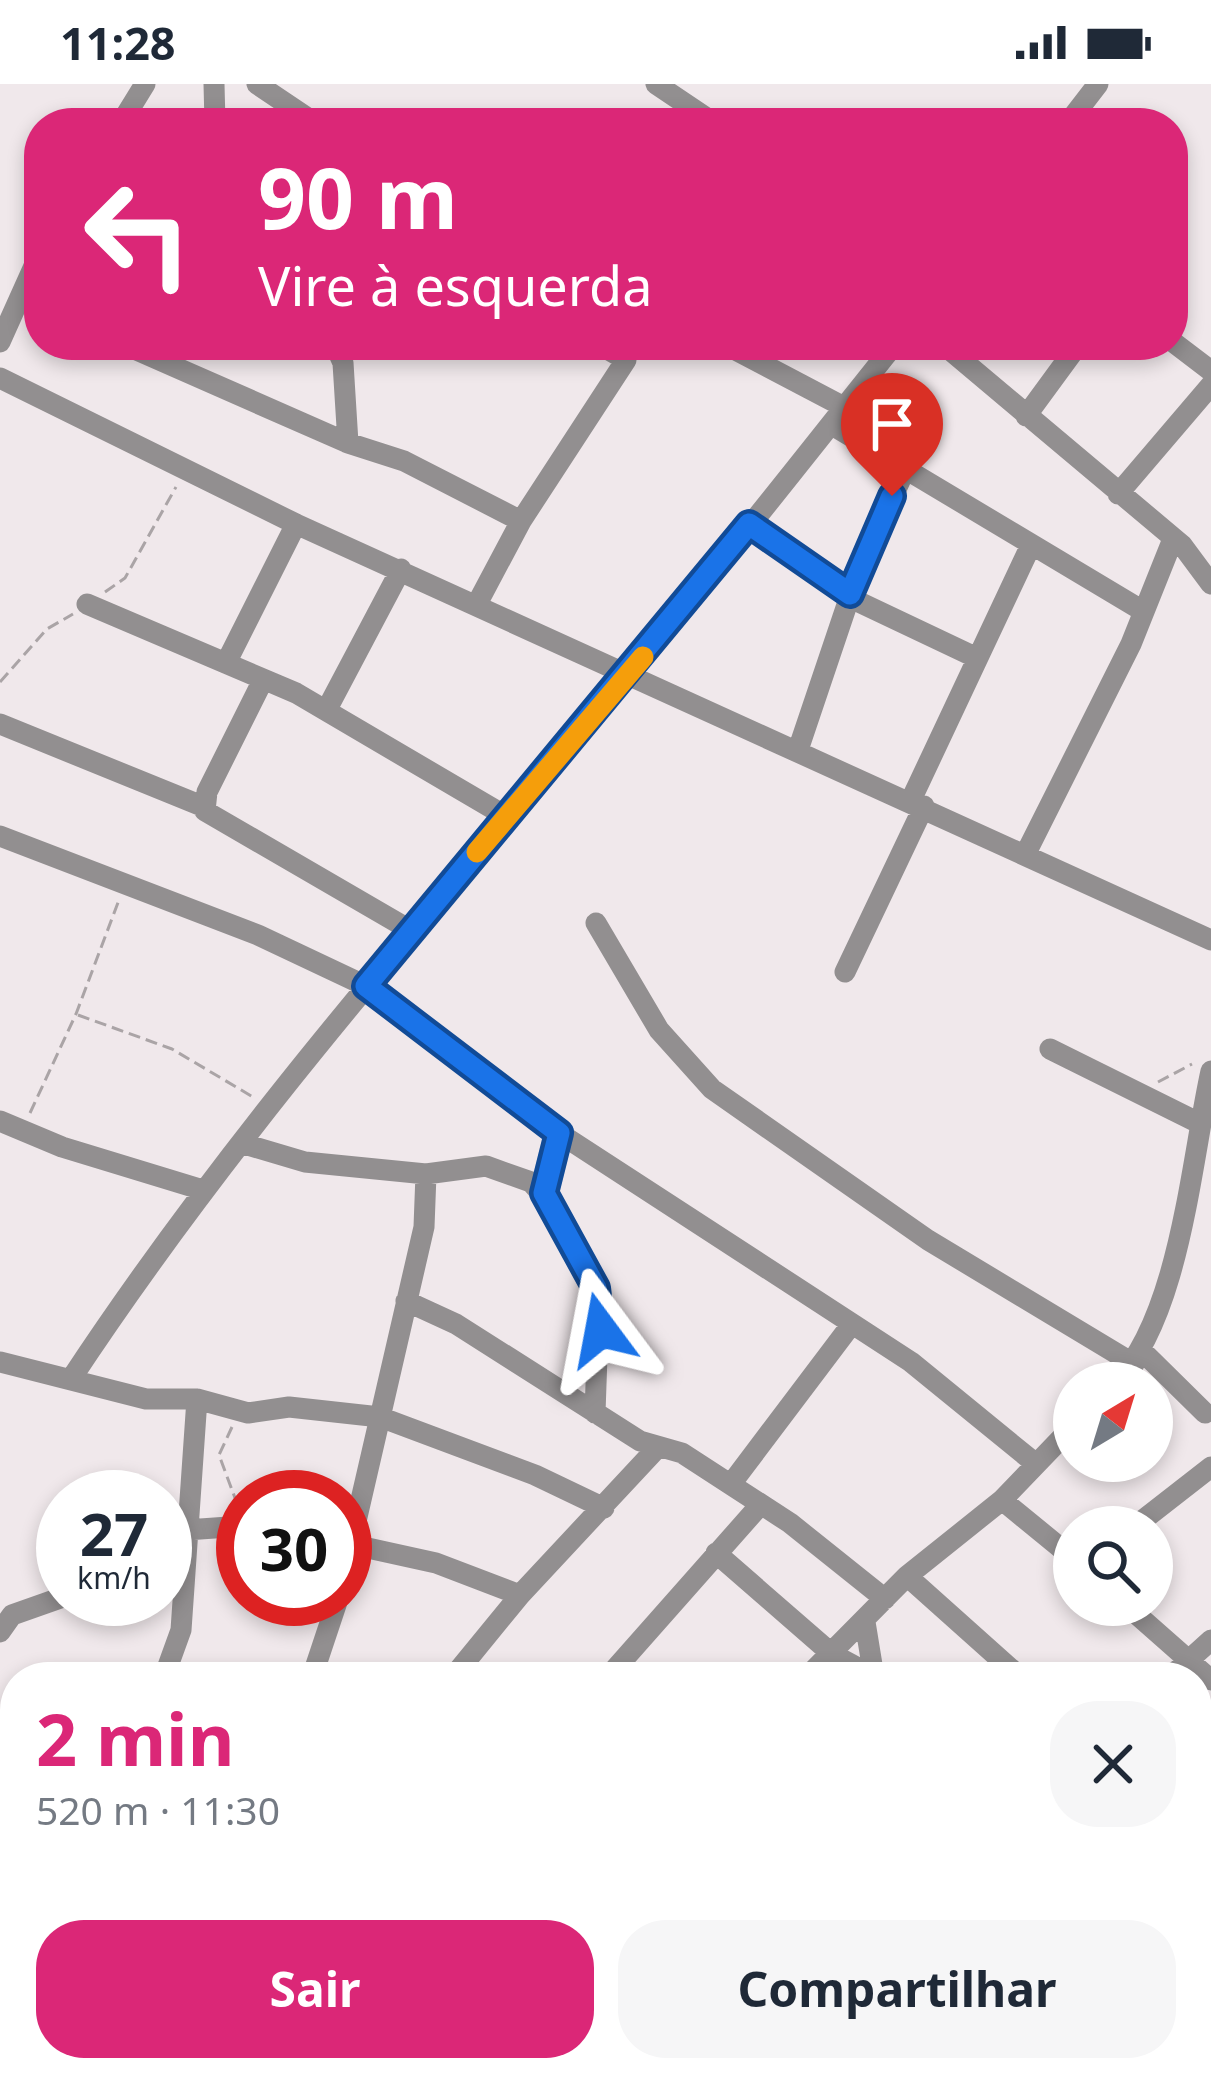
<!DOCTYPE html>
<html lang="pt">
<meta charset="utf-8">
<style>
:root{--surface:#fff;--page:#f6f6f7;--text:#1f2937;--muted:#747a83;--accent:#db2777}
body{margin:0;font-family:"Noto Sans",sans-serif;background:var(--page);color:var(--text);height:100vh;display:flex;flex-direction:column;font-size:45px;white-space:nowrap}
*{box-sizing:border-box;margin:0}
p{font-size:39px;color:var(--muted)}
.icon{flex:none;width:66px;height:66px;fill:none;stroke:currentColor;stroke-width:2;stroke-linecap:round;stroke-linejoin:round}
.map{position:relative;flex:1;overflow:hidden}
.side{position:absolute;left:0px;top:1578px;width:1212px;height:420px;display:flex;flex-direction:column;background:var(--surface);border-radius:48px 48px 0 0;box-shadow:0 6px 18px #0003}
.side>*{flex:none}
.banner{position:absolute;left:24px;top:24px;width:1164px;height:252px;border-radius:48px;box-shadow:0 6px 18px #0003;background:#db2777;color:#fff;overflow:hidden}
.needle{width:78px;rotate:38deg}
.buttons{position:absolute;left:1053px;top:1278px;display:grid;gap:24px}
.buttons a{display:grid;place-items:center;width:120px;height:120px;border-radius:50%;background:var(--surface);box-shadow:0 6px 18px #0003;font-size:60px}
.speed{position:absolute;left:36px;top:1386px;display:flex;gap:24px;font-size:60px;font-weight:700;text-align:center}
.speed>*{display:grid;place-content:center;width:156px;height:156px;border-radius:50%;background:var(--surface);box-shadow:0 6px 18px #0003;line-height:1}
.speed small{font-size:30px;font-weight:400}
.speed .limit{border:18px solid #d22;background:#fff;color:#111}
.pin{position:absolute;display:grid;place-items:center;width:102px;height:102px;color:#fff;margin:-123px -51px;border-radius:50% 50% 50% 0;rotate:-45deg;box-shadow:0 0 12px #0007}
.pin .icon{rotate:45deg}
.me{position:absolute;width:132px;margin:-66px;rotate:347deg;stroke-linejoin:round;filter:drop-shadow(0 0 9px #0008)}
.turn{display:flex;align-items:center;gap:42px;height:252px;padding:0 36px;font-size:54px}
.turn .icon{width:156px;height:156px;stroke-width:2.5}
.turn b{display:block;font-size:84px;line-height:102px}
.round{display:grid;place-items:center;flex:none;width:126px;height:126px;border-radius:48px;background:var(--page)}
.headline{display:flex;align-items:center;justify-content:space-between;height:204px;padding:0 36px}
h1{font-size:72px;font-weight:700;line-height:90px;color:var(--accent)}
.primary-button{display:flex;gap:24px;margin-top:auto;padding:24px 36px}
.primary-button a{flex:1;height:138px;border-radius:48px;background:var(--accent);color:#fff;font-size:48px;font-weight:700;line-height:138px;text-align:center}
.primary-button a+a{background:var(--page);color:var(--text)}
.status{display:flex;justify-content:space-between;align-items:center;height:84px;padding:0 60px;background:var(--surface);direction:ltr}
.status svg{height:33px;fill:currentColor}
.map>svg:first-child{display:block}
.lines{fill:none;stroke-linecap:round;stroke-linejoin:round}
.path{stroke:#aaa4a6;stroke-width:3;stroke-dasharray:12 6;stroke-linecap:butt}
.minor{stroke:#928f90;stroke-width:21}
.route-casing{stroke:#114b97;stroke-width:30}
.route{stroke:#1a73e8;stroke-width:21}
.slow{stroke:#f59e0b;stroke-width:21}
</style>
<div class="status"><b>11:28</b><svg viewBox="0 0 49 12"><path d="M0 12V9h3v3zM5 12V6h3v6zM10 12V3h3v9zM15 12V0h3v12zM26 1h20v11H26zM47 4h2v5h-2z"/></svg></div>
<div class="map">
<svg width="1211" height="1998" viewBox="0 0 1211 1998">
<rect width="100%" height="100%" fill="#f0e8eb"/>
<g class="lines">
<path class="path" d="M105,508L125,494L176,403
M0,598L47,545L73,530
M78,931L172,965L253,1013
M1158,998L1192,980
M30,1029L76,930L119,816
M232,1343L219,1371L238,1422"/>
<path class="minor" d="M214,0L215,39
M257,0L315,39
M656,0L714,39
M121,39L145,0
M1068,39L1098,0
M0,258L39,171
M1173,258L1211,287
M125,261L348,359
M335,261L343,279L348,359L404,377L521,437
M726,261L844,323
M944,261L1182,461L1211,500
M0,294L296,440L1211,856
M1026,332L1078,261
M832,341L1143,527
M1118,410L1211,301
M749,440L861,519L977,574
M478,518L521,437L626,276L600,261
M87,520L296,609L507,733
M226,579L296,440
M262,598L207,708L205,727L410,846
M327,625L401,485
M0,640L202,722
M798,666L857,491L904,388
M911,716L1030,463
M0,752L258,851L366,902L559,1049L911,1278L1036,1380
M1026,769L1131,560L1173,455
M596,839L659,946L712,1005L928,1156L1134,1280
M845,888L924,722
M1050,965L1199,1039
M0,1037L62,1063L203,1106
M241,1059L305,1078L426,1090L486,1082L531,1098L556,1126L599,1215L595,1329
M545,1109L559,1049
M406,1217L456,1240L640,1357L682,1369L790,1439L885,1515
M1143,1268L1205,1329
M0,1278L146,1315H197L248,1329L289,1323L380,1333L535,1391L604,1424
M71,1295C235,1046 434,823 625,595C717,485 805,372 894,261
M1115,1299C1180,1233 1191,1077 1211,987
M731,1400L851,1241
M1002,1416L1074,1475
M1134,1443L1211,1383
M186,1446L243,1442
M345,1459L436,1479L520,1511
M716,1469L832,1570L873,1592
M345,1485L424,1143L426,1090
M907,1492L1020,1593
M1126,1521L1211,1596
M865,1538L874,1593
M0,1548L12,1531L63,1513
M164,1593L181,1546L197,1315
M312,1593L338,1515
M453,1593L520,1511L658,1363
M608,1593L761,1420
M807,1593L907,1492L1002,1416L1074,1341
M1170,1593L1211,1556
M1197,1759L1211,1768
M0,1783L15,1789
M1197,1910L1211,1918
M704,1983L745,1998
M888,1983L900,1998
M430,1998L436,1983
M541,1998L546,1983
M971,1998L998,1983
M1187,1998L1211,1972"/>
</g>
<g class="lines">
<defs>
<path id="route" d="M601,1246L596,1204L544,1109L559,1049L366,902L749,440L850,510L892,412"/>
</defs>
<use href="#route" class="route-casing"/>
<use href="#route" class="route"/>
<path class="slow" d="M477,768L643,573"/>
</g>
</svg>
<div class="buttons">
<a><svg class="needle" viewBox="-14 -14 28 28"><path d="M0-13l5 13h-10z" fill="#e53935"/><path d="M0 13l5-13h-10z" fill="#747a83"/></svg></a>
<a><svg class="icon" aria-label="search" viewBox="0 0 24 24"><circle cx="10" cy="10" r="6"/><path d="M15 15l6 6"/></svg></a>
</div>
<div class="speed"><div>27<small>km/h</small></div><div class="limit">30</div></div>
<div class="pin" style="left:892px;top:412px;background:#d93025"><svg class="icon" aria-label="arrive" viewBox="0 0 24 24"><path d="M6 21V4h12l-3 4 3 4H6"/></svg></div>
<svg class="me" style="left:601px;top:1246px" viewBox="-20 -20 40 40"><path d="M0-17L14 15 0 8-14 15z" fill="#1a73e8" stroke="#fff" stroke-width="4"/></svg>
<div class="banner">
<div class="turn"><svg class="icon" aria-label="left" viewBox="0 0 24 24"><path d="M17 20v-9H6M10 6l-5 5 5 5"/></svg><div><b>90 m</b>Vire à esquerda</div></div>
</div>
<section class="side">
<div class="headline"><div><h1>2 min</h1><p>520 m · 11:30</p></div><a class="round"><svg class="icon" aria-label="close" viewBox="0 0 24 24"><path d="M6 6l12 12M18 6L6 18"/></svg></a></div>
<div class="primary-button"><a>Sair</a><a>Compartilhar</a></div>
</section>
</div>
